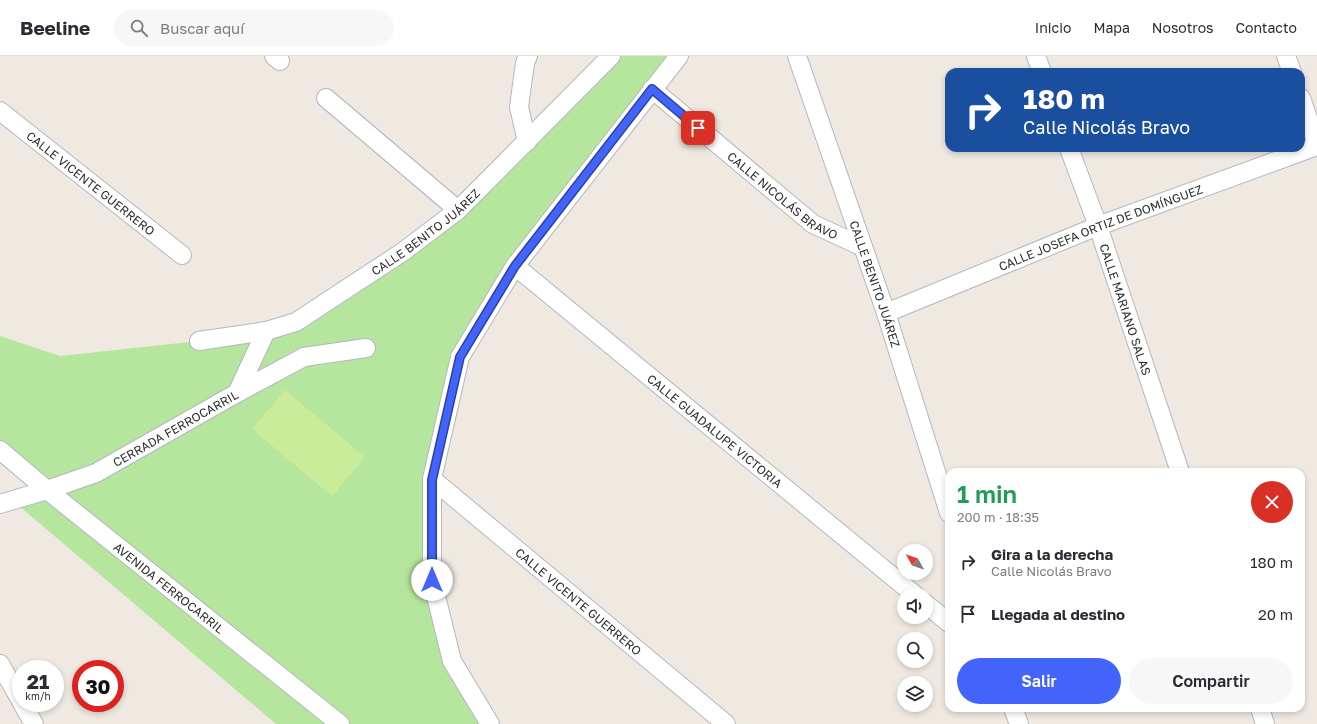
<!DOCTYPE html>
<html lang="es">
<meta charset="utf-8">
<style>
:root{--surface:#fff;--page:#f7f7f7;--text:#2b2b33;--muted:#7c7c81;--line:#e1e1e2;--accent:#4264fb}
body{margin:0;font-family:"Golos Text",sans-serif;background:var(--page);color:var(--text);height:100vh;display:flex;flex-direction:column;font-size:15px;white-space:nowrap}
*{box-sizing:border-box;margin:0}
p{font-size:13px;color:var(--muted)}
.icon{flex:none;width:22px;height:22px;fill:none;stroke:currentColor;stroke-width:2;stroke-linecap:round;stroke-linejoin:round}
.map{position:relative;flex:1;overflow:hidden}
.sheet{position:absolute;left:945px;top:412px;width:360px;height:244px;display:flex;flex-direction:column;background:var(--surface);border-radius:12px;box-shadow:0 2px 6px #0003}
.sheet>*{flex:none}
.hud{position:absolute;left:945px;top:12px;width:360px;height:84px;border-radius:12px;box-shadow:0 2px 6px #0003;background:#1a4fa0;color:#fff;overflow:hidden}
.needle{width:26px;rotate:310deg}
.buttons{position:absolute;left:897px;top:488px;display:grid;gap:8px}
.buttons a{display:grid;place-items:center;width:36px;height:36px;border-radius:50%;background:var(--surface);box-shadow:0 2px 6px #0003;font-size:20px}
.speed{position:absolute;left:12px;top:604px;display:flex;gap:8px;font-size:20px;font-weight:700;text-align:center}
.speed>*{display:grid;place-content:center;width:52px;height:52px;border-radius:50%;background:var(--surface);box-shadow:0 2px 6px #0003;line-height:1}
.speed small{font-size:10px;font-weight:400}
.speed .limit{border:6px solid #d22;background:#fff;color:#111}
.pin{position:absolute;display:grid;place-items:center;width:34px;height:34px;color:#fff;margin:-17px;border-radius:8px;box-shadow:0 2px 6px #0006}
.me{position:absolute;width:44px;margin:-22px;rotate:0deg;stroke-linejoin:round;filter:drop-shadow(0 0 3px #0008)}
.turn{display:flex;align-items:center;gap:14px;height:84px;padding:0 12px;font-size:18px}
.turn .icon{width:52px;height:52px;stroke-width:2.5}
.turn b{display:block;font-size:28px;line-height:34px}
.round{display:grid;place-items:center;flex:none;width:42px;height:42px;border-radius:21px;background:var(--page)}
.overview{display:flex;align-items:center;justify-content:space-between;height:68px;padding:0 12px}
h1{font-size:24px;font-weight:600;line-height:30px;color:#1e9e55}
.cta{display:flex;gap:8px;margin-top:auto;padding:8px 12px}
.cta a{flex:1;height:46px;border-radius:24px;background:var(--accent);color:#fff;font-size:16px;font-weight:600;line-height:46px;text-align:center}
.cta a+a{background:var(--page);color:var(--text)}
ul{padding:0;list-style:none}
li{display:flex;align-items:center;gap:12px;height:52px;padding:0 12px}
li div{flex:1}
li b{display:block;font-size:15px}
li em{font-style:normal}
header{display:flex;align-items:center;gap:24px;box-sizing:border-box;height:56px;padding:0 20px;background:var(--surface);border-bottom:1px solid var(--line)}
header strong{font-size:19px}
nav{display:flex;gap:22px;margin-inline-start:auto;font-size:14px}
.search{width:280px;height:36px;background:var(--page);display:flex;align-items:center;gap:10px;box-sizing:border-box;padding:0 14px;border-radius:22px;color:var(--muted);font-size:15px}
.map>svg:first-child{display:block}
.green{fill:#b6e59e}
.pitch{fill:#c9ec9a}
.lines{fill:none;stroke-linecap:round;stroke-linejoin:round}
.street-casing{stroke:#b4b7c1;stroke-width:20}
.street{stroke:#fff;stroke-width:18}
.route-casing{stroke:#2b41a3;stroke-width:10}
.route{stroke:#4264fb;stroke-width:7}
.labels{text-anchor:middle;dominant-baseline:central;stroke-width:4;stroke-linejoin:round;paint-order:stroke}
.street-label{font-size:12px;fill:#2e2e2e;stroke:#fff}
</style>
<header>
<strong>Beeline</strong>
<div class="search"><svg class="icon" aria-label="search" viewBox="0 0 24 24"><circle cx="10" cy="10" r="6"/><path d="M15 15l6 6"/></svg>Buscar aquí</div>
<nav><a>Inicio</a><a>Mapa</a><a>Nosotros</a><a>Contacto</a></nav>
</header>
<div class="map">
<svg width="1317" height="668" viewBox="0 0 1317 668">
<rect width="100%" height="100%" fill="#efe9e1"/>
<path class="green" d="M611,0H679L652,33L460,301L432,423V524L452,605L490,668H276L12,444L47,435L0,394V280L60,300L199,285L266,275L458,154Z"/>
<path class="pitch" d="M285,334L365,401L332,440L252,373Z"/>
<g class="lines">
<defs>
<g id="street">
<path d="M274,0L280,5"/>
<path id="s1" d="M797,0L886,257L949,457"/>
<path d="M1036,0L1042,16"/>
<path d="M1286,0L1292,16"/>
<path id="s2" d="M652,33L813,168L863,191"/>
<path d="M326,42L458,154"/>
<path d="M1301,42L1317,88"/>
<path id="s3" d="M0,55L182,199"/>
<path d="M527,86L519,51L525,7L528,0"/>
<path id="s4" d="M1069,92L1098,170L1180,416"/>
<path id="s5" d="M515,210L915,539"/>
<path id="s6" d="M886,257L1098,170L1317,90"/>
<path id="s7" d="M199,285L266,275L296,266L404,195L458,154L611,0"/>
<path d="M237,337L266,275"/>
<path id="s8" d="M0,394L47,434L340,668"/>
<path id="s9" d="M432,423L726,668"/>
<path id="s10" d="M0,448L47,434L96,417L237,337L304,301L366,292"/>
<path d="M926,548L949,567"/>
<path d="M0,608L21,645"/>
<path d="M22,647L34,668"/>
<path d="M1013,652L1019,668"/>
<path d="M1260,652L1265,668"/>
<path d="M490,668L452,605L432,524V423L460,301L515,210L679,0"/>
</g>
</defs>
<use href="#street" class="street-casing"/>
<use href="#street" class="street"/>
</g>
<g class="lines">
<defs>
<path id="route" d="M432,524V424L460,301L515,210L652,33L698,72"/>
</defs>
<use href="#route" class="route-casing"/>
<use href="#route" class="route"/>
</g>
<g class="labels">
<g class="street-label">
<text stroke="none"><textPath href="#s3" startOffset="116">CALLE VICENTE GUERRERO</textPath></text>
<text stroke="none"><textPath href="#s2" startOffset="169">CALLE NICOLÁS BRAVO</textPath></text>
<text stroke="none"><textPath href="#s6" startOffset="231">CALLE JOSEFA ORTIZ DE DOMÍNGUEZ</textPath></text>
<text stroke="none"><textPath href="#s7" startOffset="257">CALLE BENITO JUÁREZ</textPath></text>
<text stroke="none"><textPath href="#s1" startOffset="241">CALLE BENITO JUÁREZ</textPath></text>
<text stroke="none"><textPath href="#s4" startOffset="171">CALLE MARIANO SALAS</textPath></text>
<text stroke="none"><textPath href="#s10" startOffset="192">CERRADA FERROCARRIL</textPath></text>
<text stroke="none"><textPath href="#s5" startOffset="259">CALLE GUADALUPE VICTORIA</textPath></text>
<text stroke="none"><textPath href="#s8" startOffset="218">AVENIDA FERROCARRIL</textPath></text>
<text stroke="none"><textPath href="#s9" startOffset="191">CALLE VICENTE GUERRERO</textPath></text>
</g>
</g>
</svg>
<div class="buttons">
<a><svg class="needle" viewBox="-14 -14 28 28"><path d="M0-13l5 13h-10z" fill="#e53935"/><path d="M0 13l5-13h-10z" fill="#7c7c81"/></svg></a>
<a><svg class="icon" aria-label="sound" viewBox="0 0 24 24"><path d="M4 9h4l5-4v14l-5-4H4zM17 9q2 3 0 6"/></svg></a>
<a><svg class="icon" aria-label="search" viewBox="0 0 24 24"><circle cx="10" cy="10" r="6"/><path d="M15 15l6 6"/></svg></a>
<a><svg class="icon" aria-label="layers" viewBox="0 0 24 24"><path d="M12 4l9 5-9 5-9-5zM3 14l9 5 9-5"/></svg></a>
</div>
<div class="speed"><div>21<small>km/h</small></div><div class="limit">30</div></div>
<div class="pin" style="left:698px;top:72px;background:#d93025"><svg class="icon" aria-label="arrive" viewBox="0 0 24 24"><path d="M6 21V4h12l-3 4 3 4H6"/></svg></div>
<svg class="me" style="left:432px;top:524px" viewBox="-20 -20 40 40"><circle r="19" fill="#fff"/><path d="M0-13L10 11 0 6-10 11z" fill="#4264fb"/></svg>
<div class="hud">
<div class="turn"><svg class="icon" aria-label="right" viewBox="0 0 24 24"><path d="M7 20v-9h11M14 6l5 5-5 5"/></svg><div><b>180 m</b>Calle Nicolás Bravo</div></div>
</div>
<section class="sheet">
<div class="overview"><div><h1>1 min</h1><p>200 m · 18:35</p></div><a class="round" style="background:#d93025;color:#fff"><svg class="icon" aria-label="close" viewBox="0 0 24 24"><path d="M6 6l12 12M18 6L6 18"/></svg></a></div>
<ul>
<li><svg class="icon" aria-label="right" viewBox="0 0 24 24"><path d="M7 20v-9h11M14 6l5 5-5 5"/></svg><div><b>Gira a la derecha</b><p>Calle Nicolás Bravo</p></div><em>180 m</em></li>
<li><svg class="icon" aria-label="arrive" viewBox="0 0 24 24"><path d="M6 21V4h12l-3 4 3 4H6"/></svg><div><b>Llegada al destino</b></div><em>20 m</em></li>
</ul>
<div class="cta"><a>Salir</a><a>Compartir</a></div>
</section>
</div>
